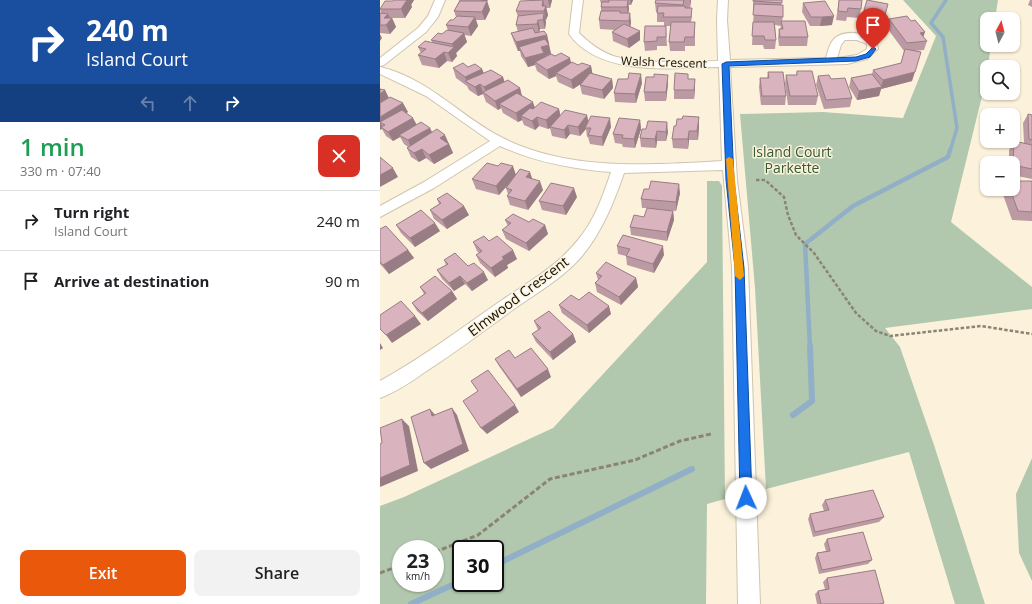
<!DOCTYPE html>
<meta charset="utf-8">
<style>
:root{--surface:#fff;--page:#f2f2f2;--text:#202124;--muted:#757577;--line:#e0e0e0;--accent:#ea580c}
body{margin:0;font-family:"Open Sans",sans-serif;background:var(--page);color:var(--text);height:100vh;display:flex;flex-direction:column;font-size:15px;white-space:nowrap}
*{box-sizing:border-box;margin:0}
p{font-size:13px;color:var(--muted)}
.icon{flex:none;width:22px;height:22px;fill:none;stroke:currentColor;stroke-width:2;stroke-linecap:round;stroke-linejoin:round}
.map{position:relative;flex:1;overflow:hidden}
.sheet{display:flex;flex-direction:column;background:var(--surface);width:380px}
.sheet>*{flex:none}
.guide{background:#1a4fa0;color:#fff;overflow:hidden}
.needle{width:26px;rotate:7deg}
.fabs{position:absolute;left:600px;top:12px;display:grid;gap:8px}
.fabs a{display:grid;place-items:center;width:40px;height:40px;border-radius:8px;background:var(--surface);box-shadow:0 1px 3px #0004;font-size:20px}
.speed{position:absolute;left:12px;top:540px;display:flex;gap:8px;font-size:20px;font-weight:700;text-align:center}
.speed>*{display:grid;place-content:center;width:52px;height:52px;border-radius:50%;background:var(--surface);box-shadow:0 1px 3px #0004;line-height:1}
.speed small{font-size:10px;font-weight:400}
.speed .limit{border:2px solid #111;border-radius:6px;background:#fff;color:#111}
.pin{position:absolute;display:grid;place-items:center;width:34px;height:34px;color:#fff;margin:-41px -17px;border-radius:50% 50% 50% 0;rotate:-45deg;box-shadow:0 0 4px #0007}
.pin .icon{rotate:45deg}
.me{position:absolute;width:44px;margin:-22px;rotate:358deg;stroke-linejoin:round;filter:drop-shadow(0 0 3px #0008)}
.turn{display:flex;align-items:center;gap:14px;height:84px;padding:0 20px;font-size:18px}
.turn .icon{width:52px;height:52px;stroke-width:2.5}
.turn b{display:block;font-size:28px;line-height:34px}
.lanes{display:flex;align-items:center;height:38px;padding:0 20px;background:#0003;justify-content:center;gap:20px;direction:ltr}
.lanes .off{opacity:.35}
.round{display:grid;place-items:center;flex:none;width:42px;height:42px;border-radius:8px;background:var(--page)}
.summary{display:flex;align-items:center;justify-content:space-between;height:68px;padding:0 20px}
h1{font-size:24px;font-weight:600;line-height:30px;color:#1e9e55}
.primary-button{display:flex;gap:8px;margin-top:auto;padding:8px 20px}
.primary-button a{flex:1;height:46px;border-radius:8px;background:var(--accent);color:#fff;font-size:16px;font-weight:600;line-height:46px;text-align:center}
.primary-button a+a{background:var(--page);color:var(--text)}
ul{padding:0;list-style:none}
li{display:flex;align-items:center;gap:12px;height:60px;padding:0 20px;border-top:1px solid var(--line)}
li div{flex:1}
li b{display:block;font-size:15px}
li em{font-style:normal}
main{display:flex;flex:1;min-height:0}
.map>svg:first-child{display:block}
.green{fill:#b1c8ae;fill-rule:evenodd}
.lines{fill:none;stroke-linecap:round;stroke-linejoin:round}
.stream-far2{stroke:#91afc6;stroke-width:3.5}
.stream-far1{stroke:#91afc6;stroke-width:4.5}
.stream{stroke:#91afc6;stroke-width:6}
.minor-casing{stroke:#cec4af;stroke-width:2}
.path-far1{stroke:#8a8474;stroke-width:2.5;stroke-dasharray:3.5 2;stroke-linecap:butt}
.path{stroke:#8a8474;stroke-width:3;stroke-dasharray:5 2.5;stroke-linecap:butt}
.minor{fill:#fff;fill-rule:evenodd}
.wall{fill:#bb9aa3}
.shaded-wall{fill:#987d85}
.building{fill:#d9b3be;stroke:#987d85}
.route{fill:#1a73e8;stroke:#114b97}
.slow{fill:#f59e0b}
.labels{text-anchor:middle;dominant-baseline:central;stroke-width:3;stroke-linejoin:round;paint-order:stroke}
.far-street-label{font-size:12px;fill:#0f0c05;stroke:#fcf2db}
.park-label{font-size:14px;fill:#365a32;stroke:#fcf2db}
.street-label{font-size:14px;fill:#0f0c05;stroke:#fcf2db}
</style>
<main>
<section class="sheet">
<div class="guide">
<div class="turn"><svg class="icon" aria-label="right" viewBox="0 0 24 24"><path d="M7 20v-9h11M14 6l5 5-5 5"/></svg><div><b>240 m</b>Island Court</div></div>
<div class="lanes"><svg class="icon off" aria-label="left" viewBox="0 0 24 24"><path d="M17 20v-9H6M10 6l-5 5 5 5"/></svg><svg class="icon off" aria-label="ahead" viewBox="0 0 24 24"><path d="M12 20V5M6 11l6-6 6 6"/></svg><svg class="icon" aria-label="right" viewBox="0 0 24 24"><path d="M7 20v-9h11M14 6l5 5-5 5"/></svg></div>
</div>
<div class="summary"><div><h1>1 min</h1><p>330 m · 07:40</p></div><a class="round" style="background:#d93025;color:#fff"><svg class="icon" aria-label="close" viewBox="0 0 24 24"><path d="M6 6l12 12M18 6L6 18"/></svg></a></div>
<ul>
<li><svg class="icon" aria-label="right" viewBox="0 0 24 24"><path d="M7 20v-9h11M14 6l5 5-5 5"/></svg><div><b>Turn right</b><p>Island Court</p></div><em>240 m</em></li>
<li><svg class="icon" aria-label="arrive" viewBox="0 0 24 24"><path d="M6 21V4h12l-3 4 3 4H6"/></svg><div><b>Arrive at destination</b></div><em>90 m</em></li>
</ul>
<div class="primary-button"><a>Exit</a><a>Share</a></div>
</section>
<div class="map">
<svg width="652" height="604" viewBox="0 0 652 604">
<rect width="100%" height="100%" fill="#fcf2db"/>
<path class="green" d="M523,0H618L615,19H607V45H611L606,80L571,222L652,287V309L505,328L520,347L554,445L605,604H575L529,452L386,489L375,288L360,114L443,112L523,118L556,36Z
M327,181H339L342,186L345,499L327,504L326,604H0V506L24,497L173,428L327,262ZM21,549H55V583H21ZM81,549H115V583H81Z
M652,458V581L639,553L636,494Z"/>
<g class="lines">
<path class="stream-far2" d="M566,0L551,23L563,37L577,128L570,151"/>
<path class="stream-far1" d="M430,347L425,244L473,206L568,157L570,150"/>
<path class="stream" d="M413,415L432,401L430,346
M115,565L312,469
M31,604L81,581"/>
<defs>
<path id="minor" d="M55,0H65L58,17L46,32L4,65L0,66V58L38,28L48,16Z
M193,0H203L199,33C209,43 220,51 233,56C262,65 308,61 338,61L337,20L338,0H348L347,20L350,60L446,58C448,51 450,40 458,36C469,30 490,33 497,43L498,49L487,59L467,64L350,67L357,180L368,267L380,604H358L352,267L343,170L244,173C234,202 222,232 202,256C183,278 158,292 134,309C105,330 76,352 45,372C31,382 16,392 0,398V381C43,357 82,328 122,300C149,282 177,266 198,240C214,221 223,196 231,172C192,169 156,162 120,146L54,188L0,217V206L44,182L110,141L46,96L0,74V67C47,78 77,113 117,135C185,172 268,165 342,161L339,67C292,68 220,77 189,34ZM465,40H477L487,44V49L477,55L457,58L461,45Z"/>
</defs>
<use href="#minor" class="minor-casing"/>
<path class="path-far1" d="M376,180H385L404,197L408,215L416,235L434,253L476,313L496,331L510,336L601,326L652,334"/>
<path class="path" d="M55,552L98,535L170,479L255,460L300,441L331,434
M0,573L21,565"/>
<use href="#minor" class="minor"/>
</g>
<path class="wall" d="M14,0H34L31,5L32,7L25,18H12L16,27L10,34L0,33V13H1L0,9L13,1Z
M79,0H108L107,1L110,10L105,20H96L98,26L91,36L84,35L87,42L76,53L77,56L72,62L67,61L59,68L42,65L38,55L41,53L38,47L53,43L51,40L62,34L68,30L66,25L73,20L76,17L74,11L79,1Z
M151,0H172L170,8H166L168,15L166,20H165L166,22L165,29H160L159,32L167,35L171,54L198,65L211,66L212,74L232,79L233,88L224,99L202,94L200,85L202,83L193,89L178,82L176,76L169,79L157,71L155,65L148,67L141,56L140,51H138L134,42L131,33L138,32L136,25L138,17L136,11Z
M220,0H253L251,5H248L249,9L248,13L251,22L250,27L260,40L249,48L233,41L232,32L235,30L220,29L219,20L221,11V4Z
M276,0H311L310,8L312,17L311,22L315,31V46H305V51H290L289,42L291,26H286L287,46H277V50L265,51L264,42L284,26V22H277V12H276L275,3Z
M373,0H402L401,5L403,17L402,21L428,37L427,46H399L398,38L399,29H400L401,26L395,25L396,40L395,49H384L383,45H372L373,24L374,10H373Z
M459,0L481,9L479,18L467,17L466,21L456,20Z
M650,0H652V7L648,5Z
M423,3L452,25L440,26H430L422,12Z
M484,10L506,13L501,27L491,25L492,20L482,19Z
M509,19L543,37L547,41L544,50L534,51L532,81L501,89L499,96L477,100L469,87L471,78L492,74L493,70L521,63L524,51L507,28Z
M88,67L102,69L104,73L123,77L124,81L140,88L142,96L155,107L179,109L180,115L208,121L231,127L223,146L210,144L208,137H207L206,129L200,136L190,134L186,139L172,136L170,128L168,129L159,126L155,130L144,125L142,120L138,122L123,113L121,108L118,110L106,102L103,94L98,96L89,90L87,86L76,78L73,68Z
M417,71L438,96L436,105H408L405,84L406,75H416Z
M388,72L406,96L405,105H381L379,87L380,78H387Z
M438,76L451,79L472,98L470,107L444,109L436,85Z
M309,79L315,88L314,99H294V90Z
M262,83L256,103L235,102L234,93Z
M288,84L286,101H265L264,92Z
M0,89L5,90L9,98L28,112L26,113L36,125L50,128L52,132L69,144L73,153L54,164L46,158L39,162L31,157L27,148L28,147L24,144L20,137L13,141L6,136L2,129H0Z
M648,114L652,115V179L633,175V163H629V150L634,141L644,143L643,123Z
M260,120L261,129L255,148L243,147L242,144L235,143L233,134Z
M319,126L318,140H309L308,149L293,148L292,139Z
M262,129L288,132L286,141H277L276,148L261,147L260,138Z
M136,175L152,179L163,190L148,210L130,205L127,196L128,194L126,188L127,186L119,195L96,189L92,179Z
M652,181V221L632,220L621,189H633Z
M300,193L296,211L274,209L293,211L294,220L287,241L251,235L250,227L264,217L267,208H262L261,199Z
M197,197L186,215L162,210L159,201Z
M57,199L89,215L67,229L54,219L50,210L59,204Z
M125,220L149,222L165,225L168,234L149,251L126,239L122,230L128,226Z
M16,225L60,231L35,247L21,233Z
M0,229L28,250L34,258L9,274L0,264Z
M109,241L137,259L127,265L128,268L115,277L100,263L96,255L99,253L97,251L93,242Z
M237,246L284,255L274,273L247,265L246,256L238,254Z
M64,260L88,266L108,280L92,291L85,284L74,291L62,279L57,270L66,265Z
M216,273L256,278L258,287L241,305L217,292L215,283L218,280Z
M40,287L72,291L77,299L48,321L37,311L32,303L44,294Z
M199,300L231,314L209,333L182,313L179,305Z
M154,321L193,334L196,342L173,360L156,342L152,334L158,330Z
M135,358L171,377L141,397L119,366L115,359Z
M445,500L504,517L499,522L433,537L428,519L430,514L444,511L442,505Z
M447,539L492,560L488,564L439,574L435,558L437,553L446,551L444,544Z
M447,578L504,603L503,604H437L435,594L438,591L445,589L443,582Z"/>
<path class="shaded-wall" d="M27,0H29L32,7L25,18L21,9Z
M29,0H34L31,5Z
M101,0H108L107,1L110,10L105,20L102,12L104,8Z
M163,0L165,9L166,6L168,15L166,20L164,11L162,6Z
M168,0H172L170,8Z
M248,0L249,9L248,16L247,7Z
M250,0H253L251,5Z
M310,0H311L310,8Z
M508,4L506,13L501,27L504,18Z
M164,13L166,22L165,29L163,20Z
M250,13L251,22L250,30L249,21Z
M8,14L11,20L12,18L16,27L10,34L6,25L4,18Z
M454,16L452,25L440,26L442,17Z
M95,17L98,26L91,36L88,27Z
M158,20L160,29L159,33L157,24Z
M260,31V40L249,48L247,39Z
M545,32L542,41L540,33Z
M84,33L87,42L76,53L77,56L72,62L68,53L74,48L72,44Z
M0,34L2,38L0,41Z
M167,35L169,44L141,51L139,47L140,51H138L136,42Z
M169,45L171,54L165,56L167,62H155V65L148,67L145,58L161,47Z
M64,52L67,61L59,68L55,59Z
M190,58L192,67L176,73V76L169,79L167,70Z
M211,66L213,76L193,89L191,80Z
M102,69L105,78L87,82L85,77Z
M535,72L532,81L501,89L499,96L477,100L479,91L501,87L503,80Z
M261,74L262,83L256,103L255,94Z
M288,75V84L286,101V92Z
M123,77L126,87L108,96L104,87Z
M232,79L233,88L224,99L222,90Z
M315,79V88L314,99V90Z
M100,84L103,93V92V94L98,96L95,87Z
M140,88L142,97L119,104L121,108L118,110L115,101Z
M5,90L9,99L0,107V94Z
M153,102L156,111L141,116L142,120L138,122L136,113Z
M23,103L28,112L6,126L5,125L0,122L3,128L1,127L2,129L0,130V117Z
M179,109L181,118L170,127V128L168,129L166,120Z
M207,115L209,124L205,128L206,129L200,136L198,127Z
M157,117L159,126L155,130L152,121Z
M319,117V126L318,140L317,131Z
M33,118L38,127L19,135L20,137L13,141L8,132Z
M230,118L231,127L223,146L222,137Z
M260,120L261,129L255,148L254,139Z
M287,122L288,132L286,141V132Z
M188,125L190,134L186,139L184,130Z
M50,128L54,137L32,150L28,140Z
M277,131V141L276,148L275,139Z
M309,131V140L308,149V139Z
M65,135L73,153L54,164L49,155L60,138Z
M42,149L46,158L39,162L34,153Z
M133,166L136,175L119,195L116,186Z
M13,168L18,177L0,187V175Z
M150,172L153,181L146,177Z
M160,181L163,190L148,210L145,201Z
M299,184L300,193L296,211V202Z
M194,188L197,197L186,215L183,206Z
M84,206L89,215L67,229L62,220Z
M293,211L294,220L287,241V232Z
M55,223L60,231L35,247L30,238Z
M165,225L168,234L149,251L146,243Z
M283,246L284,255L274,273L273,264Z
M28,250L34,258L9,274L3,265Z
M133,250L137,259L127,265L128,268L115,277L111,268L122,257Z
M104,272L108,280L92,291L87,283Z
M80,276L85,284L74,291L69,283Z
M256,278L258,287L241,305L239,297Z
M72,291L77,299L48,321L42,313Z
M229,306L231,314L209,333L207,325Z
M35,316L41,324L12,343L6,335Z
M193,334L196,342L173,360L170,352Z
M0,343L3,348L0,350Z
M168,369L171,377L141,397L137,389Z
M135,405L139,412L107,434L101,428Z
M72,408L77,415L89,451L51,469L44,463Z
M50,409L56,416H52Z
M22,419L29,426L38,471L0,487V478Z"/>
<path class="building" d="M14,0H27L21,9H0L5,1H13Z
M163,0L162,6H166L164,11H136L140,1Z
M229,0H248L247,7H221L222,2H229Z
M276,0H304L303,5L275,3Z
M373,0H402V3L373,1Z
M459,0H482L481,9L468,8L467,12L458,11Z
M487,0L508,4L504,18L493,16L494,12L484,10Z
M80,1H107L102,12L74,11Z
M445,1L454,16L442,17H431L423,3Z
M374,4L403,5V17L373,15Z
M278,6H305V8H312L311,17H283L284,13H277Z
M221,11H240V13H250L249,21L219,20Z
M0,13L8,14L4,18H12L6,25H0Z
M164,13L163,20H158L157,24L136,25L138,16Z
M77,16L95,17L88,27L66,25L70,20H73Z
M527,16L531,21L535,20L545,32L540,33L547,41L527,43L509,19Z
M401,21H425L428,37H400L399,29H403Z
M291,22H315L314,37H305L304,42H289Z
M373,22H394L396,40H385L384,36H372Z
M244,24L260,31L247,39L232,32Z
M265,26H286V37H277V41L264,42Z
M153,28L155,33L164,31L167,35L136,42L131,33Z
M67,30L84,33L72,44L51,40L58,33L62,34Z
M165,39L169,45L161,47L164,53L145,58L139,47Z
M45,41L74,47L68,53L64,52L55,59L38,55L46,49L38,47Z
M525,49L541,52L535,72L503,80L493,70L521,63Z
M181,53L190,58L167,70L155,62L171,54L175,56Z
M192,62L198,65L202,63L211,66L191,80L176,73Z
M83,63L88,67L95,64L102,69L85,77L73,68Z
M111,70L123,77L104,87L100,84L95,87L85,81Z
M417,71H432L438,96H410L406,75H417Z
M388,72H403L406,96H382L380,78H389Z
M210,73L232,79L222,90L200,85Z
M249,73L261,74L255,94L234,93L238,79H248Z
M295,73L308,74V79H315L314,90H294Z
M274,74L288,75L286,92H264L266,77H274Z
M492,74L502,87L479,91L471,78Z
M449,75L451,79L465,78L472,98L446,100L438,76Z
M128,80L140,88L115,101L103,92Z
M0,89L5,90L0,94Z
M137,93L153,102L136,113L119,104Z
M10,97L23,103L0,117V103Z
M161,102L179,109L166,120L157,117L152,121L141,116L150,108L153,109Z
M22,110L33,118L8,132L1,127L5,125L0,122Z
M185,110L207,115L198,127L188,125L184,130L170,127Z
M648,114L652,115V140L649,139Z
M211,116L230,118L222,137L208,135L211,128H205Z
M303,116L319,117L317,131H309L308,139H292L294,126H296L297,119H302Z
M239,118L260,120L254,139L242,138L243,135L233,134Z
M268,121L287,122L286,132L277,131L275,139L260,138L262,129H266Z
M41,122L50,128L28,140L19,135Z
M57,129L65,135L60,138L69,144L49,155L42,149L34,153L27,148Z
M634,141L652,145V169L633,165Z
M0,157L13,168L0,175Z
M107,163L118,166L121,163L133,166L116,186L92,179Z
M140,169L150,172L146,177L160,181L145,201L127,196L132,190L126,188Z
M271,181L299,184L296,202L261,199L264,189H269Z
M633,181H652V212L638,211L630,189H633Z
M171,183L194,188L183,206L159,201Z
M67,193L84,206L62,220L50,210L61,203L57,199Z
M267,208L293,211L287,232L250,227L254,215L264,217Z
M41,210L55,223L30,238L16,225Z
M133,214L149,222L153,219L165,225L146,243L122,230L131,223L125,220Z
M6,226L28,250L3,265L0,262V229Z
M243,235L283,246L273,264L246,256L250,249L237,246Z
M104,236L109,241L117,236L133,250L122,257L124,259L111,268L96,255L102,251L93,242Z
M75,253L88,266L94,263L104,272L87,283L80,276L69,283L57,270L68,264L64,260Z
M226,262L256,278L239,297L215,283L222,276L216,273Z
M55,276L72,291L42,313L32,303L46,293L40,287Z
M209,292L229,306L207,325L179,305L191,295L199,300Z
M21,301L35,316L6,335L0,329V315Z
M169,311L193,334L170,352L152,334L161,328L154,321Z
M151,348L168,369L137,389L115,359L129,350L135,358Z
M108,370L135,405L101,428L83,401L98,391L91,381Z
M72,408L83,444L44,463L31,417L50,409L52,416Z
M22,419L30,465L0,478V444L2,443L0,428Z
M493,490L504,517L435,532L430,514L449,510L445,500Z
M483,532L492,560L442,570L437,553L450,551L447,539Z
M495,570L504,603L499,604H441L438,591L449,589L447,578Z"/>
<path class="route" d="M493,47L496,49L490,57L476,61L349,66L354,180L364,268L372,498L370,502L366,504L362,502L360,498L355,268L346,180L342,64L346,62L476,57L486,54Z"/>
<path class="slow" d="M349,157L353,159L364,276L360,280L355,276L346,159Z"/>
<g class="labels">
<g class="far-street-label">
<text transform="translate(284 62) rotate(2)">Walsh Crescent</text>
</g>
<g class="park-label">
<text x="412" y="151">Island Court<tspan x="412" dy="16">Parkette</tspan></text>
</g>
<g class="street-label">
<text transform="translate(138 296) rotate(-37)">Elmwood Crescent</text>
</g>
</g>
</svg>
<div class="fabs">
<a><svg class="needle" viewBox="-14 -14 28 28"><path d="M0-13l5 13h-10z" fill="#e53935"/><path d="M0 13l5-13h-10z" fill="#757577"/></svg></a>
<a><svg class="icon" aria-label="search" viewBox="0 0 24 24"><circle cx="10" cy="10" r="6"/><path d="M15 15l6 6"/></svg></a>
<a>+</a>
<a>−</a>
</div>
<div class="speed"><div>23<small>km/h</small></div><div class="limit">30</div></div>
<div class="pin" style="left:493px;top:49px;background:#d93025"><svg class="icon" aria-label="arrive" viewBox="0 0 24 24"><path d="M6 21V4h12l-3 4 3 4H6"/></svg></div>
<svg class="me" style="left:366px;top:498px" viewBox="-20 -20 40 40"><circle r="19" fill="#fff"/><path d="M0-13L10 11 0 6-10 11z" fill="#1a73e8"/></svg>
</div>
</main>
